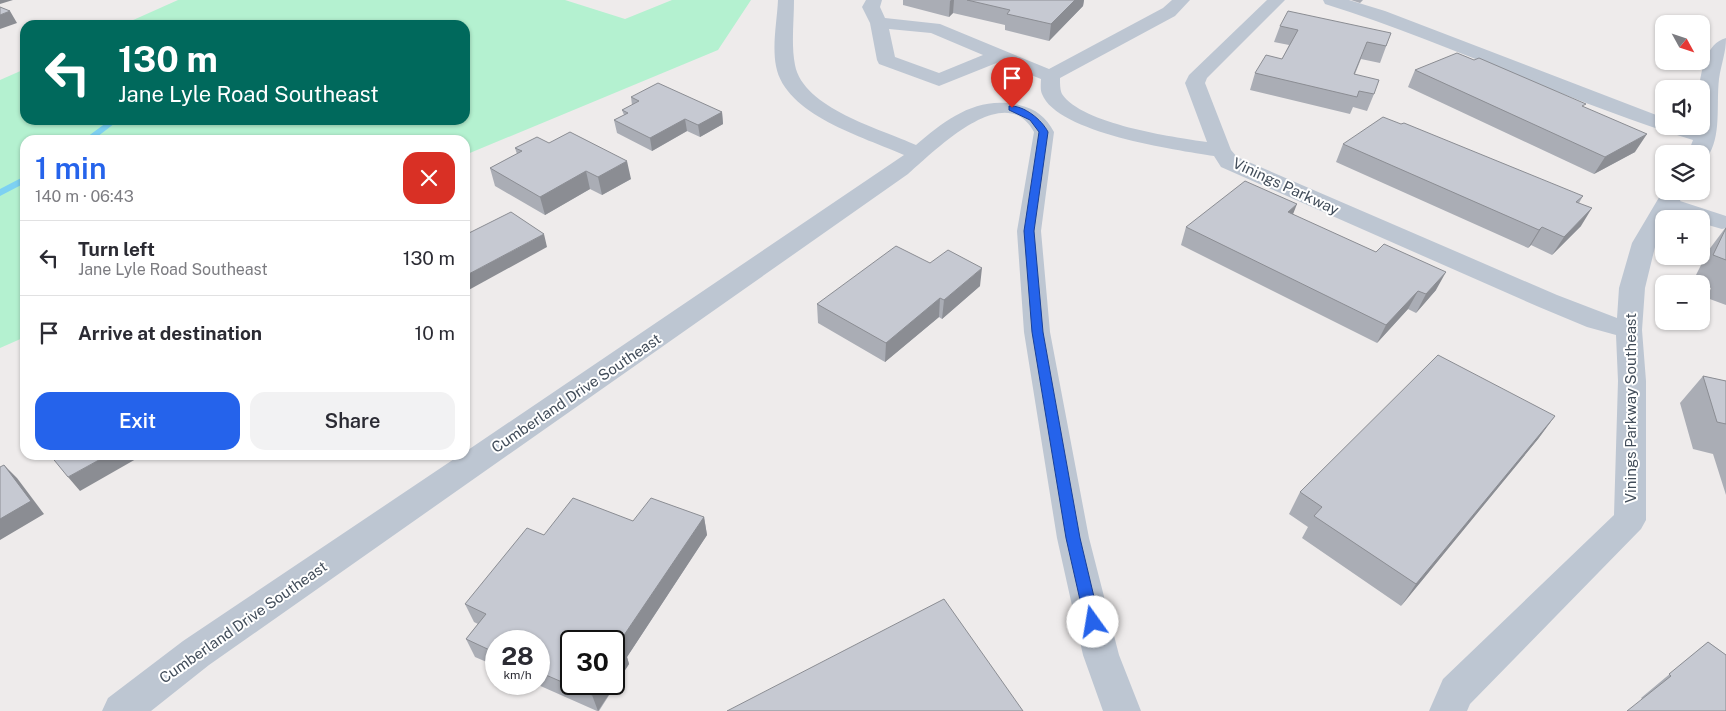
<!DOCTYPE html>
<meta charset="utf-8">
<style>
:root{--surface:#fff;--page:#f2f2f3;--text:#2b2b33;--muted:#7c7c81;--line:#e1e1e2;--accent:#2563eb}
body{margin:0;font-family:"Public Sans",sans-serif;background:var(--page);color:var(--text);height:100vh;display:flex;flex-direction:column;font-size:19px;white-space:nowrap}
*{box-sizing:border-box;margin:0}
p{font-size:16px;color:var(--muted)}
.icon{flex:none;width:28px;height:28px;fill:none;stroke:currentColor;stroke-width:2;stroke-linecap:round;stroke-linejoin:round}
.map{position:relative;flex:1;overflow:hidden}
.sheet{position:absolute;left:20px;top:135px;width:450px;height:325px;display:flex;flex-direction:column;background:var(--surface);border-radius:15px;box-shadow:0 1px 4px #0004}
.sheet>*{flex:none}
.banner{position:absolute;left:20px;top:20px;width:450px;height:105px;border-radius:15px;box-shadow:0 1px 4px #0004;background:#00695c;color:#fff;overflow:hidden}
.needle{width:32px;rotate:130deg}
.fabs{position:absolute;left:1655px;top:15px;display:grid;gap:10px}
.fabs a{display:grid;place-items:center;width:55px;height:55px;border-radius:10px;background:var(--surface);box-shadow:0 1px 4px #0004;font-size:25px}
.speed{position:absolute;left:485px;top:630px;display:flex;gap:10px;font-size:25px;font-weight:700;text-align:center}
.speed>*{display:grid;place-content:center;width:65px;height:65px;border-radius:50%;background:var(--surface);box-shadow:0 1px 4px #0004;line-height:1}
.speed small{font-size:12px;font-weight:400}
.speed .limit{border:2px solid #111;border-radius:8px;background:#fff;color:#111}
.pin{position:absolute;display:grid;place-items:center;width:42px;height:42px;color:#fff;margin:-51px -21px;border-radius:50% 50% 50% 0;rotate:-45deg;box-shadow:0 0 5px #0007}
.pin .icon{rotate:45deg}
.me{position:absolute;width:55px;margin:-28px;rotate:347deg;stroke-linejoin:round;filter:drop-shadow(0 0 4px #0008)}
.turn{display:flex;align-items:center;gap:18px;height:105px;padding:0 15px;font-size:22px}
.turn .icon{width:65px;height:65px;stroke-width:2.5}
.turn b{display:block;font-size:35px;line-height:42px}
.round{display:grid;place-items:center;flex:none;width:52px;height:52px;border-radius:15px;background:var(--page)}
.head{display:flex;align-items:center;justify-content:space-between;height:85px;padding:0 15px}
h1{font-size:30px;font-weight:600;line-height:38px;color:var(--accent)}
.action{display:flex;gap:10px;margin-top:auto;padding:10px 15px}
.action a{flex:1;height:58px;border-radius:15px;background:var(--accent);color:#fff;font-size:20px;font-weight:600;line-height:58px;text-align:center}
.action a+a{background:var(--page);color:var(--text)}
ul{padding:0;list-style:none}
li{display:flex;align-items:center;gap:15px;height:75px;padding:0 15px;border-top:1px solid var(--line)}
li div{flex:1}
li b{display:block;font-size:19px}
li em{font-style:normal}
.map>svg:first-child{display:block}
.green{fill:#b4f1d0}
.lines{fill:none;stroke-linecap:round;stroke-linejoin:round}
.stream{fill:#7dd1f2;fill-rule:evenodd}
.minor{fill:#bdc6d2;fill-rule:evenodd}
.wall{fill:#aaadb5}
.shaded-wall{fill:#8b8d93}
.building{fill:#c6c9d2;stroke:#8b8d93}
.route{fill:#2563eb;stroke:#184099}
.labels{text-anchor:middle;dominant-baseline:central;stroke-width:4;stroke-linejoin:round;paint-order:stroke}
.street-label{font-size:15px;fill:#424d5a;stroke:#fff}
</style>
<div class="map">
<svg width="1726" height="711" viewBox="0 0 1726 711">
<rect width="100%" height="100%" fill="#eeebeb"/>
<path class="green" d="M178,0H565L625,19L672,0H751L718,50L465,155V140H25V337L0,348V80L25,69V120H465V25H122Z"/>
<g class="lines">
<path class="stream" d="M110,120H119L93,140H83Z
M25,176V183L0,196V189Z"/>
<path class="minor" d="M778,0H794C794,21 791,45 795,65C803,108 881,129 916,145C946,119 978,95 1019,105C1036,109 1046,117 1054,132L1041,231L1050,332L1089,538L1119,655L1141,711H1103L1083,655L1057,538L1024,332L1017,231L1034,132C1005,78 933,153 908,174L209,665L151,711H102L108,698L183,641L460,455H465V452L904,155C864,137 785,115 776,66C772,45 777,21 778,0Z
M866,0H882L880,7L885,18L940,24L1049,69L1163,8L1172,0H1190L1175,16L1060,78C1060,83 1060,90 1062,94C1082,124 1172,137 1207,142L1185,83L1189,75L1267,0H1285L1207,78L1205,83L1231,150L1237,157L1557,295L1617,318L1619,288L1632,243L1664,189V191H1685L1680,201L1726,216V228L1722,229L1701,223V219H1689L1673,213L1670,219H1664V229L1656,243L1645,288L1642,330L1646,381V520L1641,529L1470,704L1467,711H1429L1443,679L1614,515L1618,381L1616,335L1587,327L1539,307L1221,167L1214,156C1176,150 1057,133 1042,94C1040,90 1041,83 1041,79L999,62L939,86L879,64L877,60L870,23L862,7ZM889,29L931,33L983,55L939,73L895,57Z
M1323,0H1349L1385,11L1664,118V126H1701V89H1699C1701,71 1706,43 1726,38C1726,53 1721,64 1719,79C1716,105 1722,136 1707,158L1701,159V154L1688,153L1693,140C1567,102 1450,43 1325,4Z"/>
</g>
<path class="wall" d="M903,0H1084L1083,6L1049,41L1005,30V25L953,13L949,17L903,5Z
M1351,0H1363L1360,3Z
M1280,26L1391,33L1380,63L1361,59L1355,74L1374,94L1367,111L1353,107L1350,114L1250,90L1255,73L1282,59L1289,45L1274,42Z
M1415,70L1584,107L1635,152L1594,174L1408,87Z
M631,97L722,112L723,124L700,137L687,131L652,151L617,133L614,120L624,115L622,110L632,105Z
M549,143L631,179L602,195L590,189L545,215L495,186L490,168L517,154L515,148Z
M1343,144L1583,196L1579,203L1581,226L1552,255L1531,245L1528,248L1336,162Z
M1293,215L1436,290L1416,313L1408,309L1377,343L1181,245L1186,227Z
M1726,227V305L1707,298L1711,288L1693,281L1708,251Z
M930,263L980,286L942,319L939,317L885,362L818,323L817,304Z
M1703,376L1726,381V495L1713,454L1693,449L1680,403Z
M1555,416L1538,439L1401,606L1302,538L1308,527L1289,514L1300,492Z
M704,517L707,535L627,657L629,664L599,711H597L536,684H539V641H496V666L475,657L466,639L478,624L474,622L465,604L544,535L633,521Z
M1708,642L1726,655L1642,699L1641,698Z"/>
<path class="shaded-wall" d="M0,0H13L0,4Z
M951,0H954L953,13L949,17L950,1Z
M1075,0H1084L1083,6L1049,41L1051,24Z
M10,11L17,23L0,29V15Z
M722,112L723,124L700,137L698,125Z
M685,119L687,131L652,151L650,138Z
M1647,134L1635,152L1594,174L1605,157Z
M627,161L631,179L602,195L598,177Z
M586,171L590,189L545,215L540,197Z
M1297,204L1290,222L1288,212Z
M1592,208L1581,226L1552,255L1564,237Z
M1542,227L1531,245L1528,248L1539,230Z
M544,234L547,247L465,292V276Z
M982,268L980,286L942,319L944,300Z
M1446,272L1436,290L1416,313L1426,294Z
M1418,291L1408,309L1377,343L1386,325Z
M940,298L939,317L885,362L886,343Z
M1555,416L1538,439L1401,606L1416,584Z
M108,455H143L80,491L68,477Z
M4,465L17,478L44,514L0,540V519Z
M704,517L707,535L627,657L629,664L598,711L592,695L599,684H614V661L618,644Z"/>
<path class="building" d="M967,0H1075L1051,24L1007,14L1010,10Z
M0,7L10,11L0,15Z
M1288,11L1391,33L1386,46L1367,42L1354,74L1379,80L1374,94L1359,91L1357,97L1255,73L1266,55L1282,59L1298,30L1280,26Z
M1457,53L1474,60L1479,58L1586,104L1582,106L1647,134L1605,157L1415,70Z
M658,83L722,112L698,125L685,119L650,138L614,120L628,113L622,110L639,101L631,97Z
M1383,117L1401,124L1404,123L1583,196L1576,202L1592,208L1564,237L1542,227L1539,230L1343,144Z
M570,132L627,161L598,177L586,171L540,197L490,168L522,151L515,148L537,137L549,143Z
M1245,181L1297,204L1288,212L1376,252L1384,244L1446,272L1426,294L1418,291L1386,325L1186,227Z
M511,212L544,234L465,276V235Z
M1726,228V260L1713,255Z
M896,246L930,263L948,250L982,268L944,300L940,298L886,343L817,304Z
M1438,355L1555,416L1416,584L1314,516L1322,507L1300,492Z
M1703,376L1726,381V424L1717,422Z
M50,455H108L68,477Z
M4,465L31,501L0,519V467Z
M573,498L633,521L651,498L704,517L618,644L623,647L614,661V641H571V684H599L592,695L539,672V641H496V653L466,639L486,614L465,604L527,528L544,535Z
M944,599L1023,711H727Z
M1708,642L1726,655V711H1627L1671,676L1669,674Z"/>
<path class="route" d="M1009,106C1024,105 1042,120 1048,132L1034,231L1043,332L1080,538L1100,622L1098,626L1093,628L1088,626L1085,622L1066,538L1032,332L1024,231L1039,132L1030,120L1009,110Z"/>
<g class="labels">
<g class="street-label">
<text transform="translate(1286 186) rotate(25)">Vinings Parkway</text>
<text transform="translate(576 393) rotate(-34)">Cumberland Drive Southeast</text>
<text transform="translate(1630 408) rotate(-90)">Vinings Parkway Southeast</text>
<text transform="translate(243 622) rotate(-35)">Cumberland Drive Southeast</text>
</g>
</g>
</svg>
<div class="fabs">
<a><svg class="needle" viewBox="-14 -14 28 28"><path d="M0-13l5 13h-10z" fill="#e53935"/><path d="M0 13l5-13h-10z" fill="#7c7c81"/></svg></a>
<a><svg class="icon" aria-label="sound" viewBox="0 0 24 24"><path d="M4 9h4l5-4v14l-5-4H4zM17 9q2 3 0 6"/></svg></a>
<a><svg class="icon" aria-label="layers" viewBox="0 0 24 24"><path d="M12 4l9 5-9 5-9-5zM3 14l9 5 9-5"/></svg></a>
<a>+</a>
<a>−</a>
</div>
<div class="speed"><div>28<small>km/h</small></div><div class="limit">30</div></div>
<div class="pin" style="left:1012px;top:108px;background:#d93025"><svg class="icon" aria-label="arrive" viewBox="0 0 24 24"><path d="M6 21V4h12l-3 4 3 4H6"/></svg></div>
<svg class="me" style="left:1093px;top:622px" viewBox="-20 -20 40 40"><circle r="19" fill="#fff"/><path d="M0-13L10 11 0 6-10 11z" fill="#2563eb"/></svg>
<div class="banner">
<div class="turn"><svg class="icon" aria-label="left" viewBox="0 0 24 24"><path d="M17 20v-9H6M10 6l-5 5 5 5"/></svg><div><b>130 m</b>Jane Lyle Road Southeast</div></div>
</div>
<section class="sheet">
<div class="head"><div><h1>1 min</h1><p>140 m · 06:43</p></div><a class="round" style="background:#d93025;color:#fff"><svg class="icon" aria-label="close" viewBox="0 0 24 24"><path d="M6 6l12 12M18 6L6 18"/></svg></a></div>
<ul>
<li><svg class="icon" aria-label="left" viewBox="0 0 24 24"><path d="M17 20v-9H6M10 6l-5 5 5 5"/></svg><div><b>Turn left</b><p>Jane Lyle Road Southeast</p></div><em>130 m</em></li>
<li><svg class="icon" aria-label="arrive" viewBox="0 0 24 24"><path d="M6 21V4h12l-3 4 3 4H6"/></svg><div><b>Arrive at destination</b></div><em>10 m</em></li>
</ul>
<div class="action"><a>Exit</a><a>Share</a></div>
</section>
</div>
